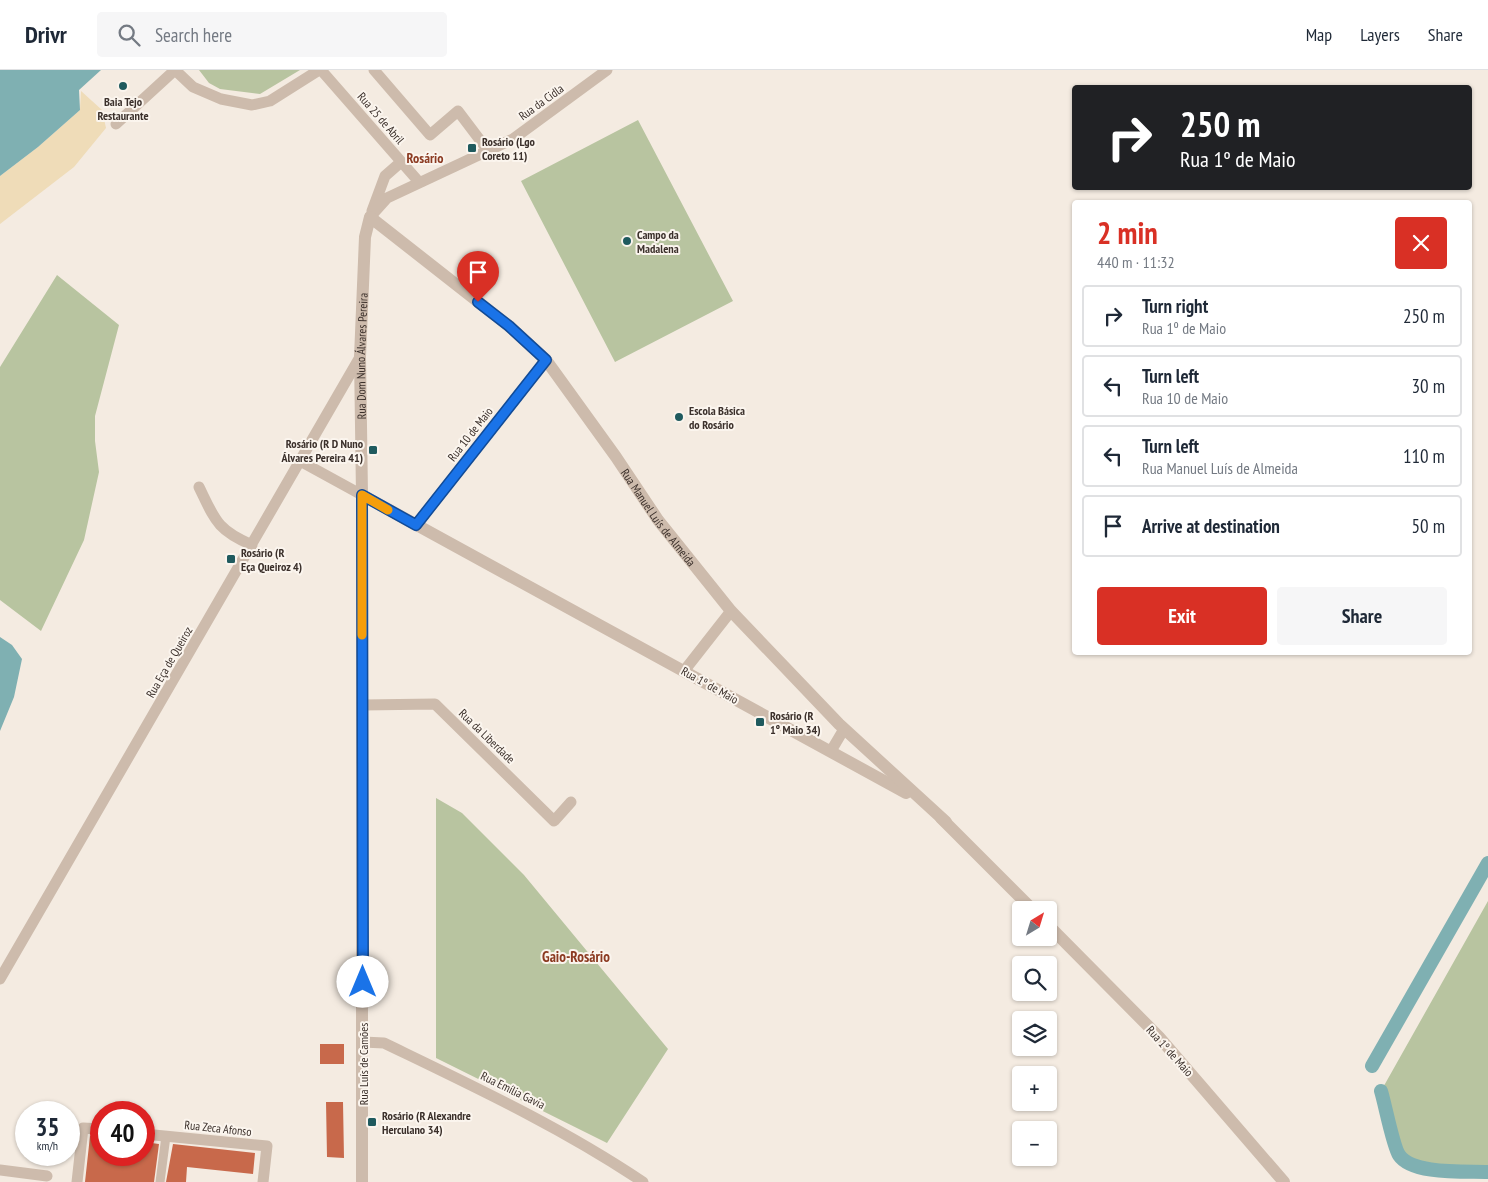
<!DOCTYPE html>
<meta charset="utf-8">
<style>
:root{--surface:#fff;--page:#f6f6f7;--text:#1f2937;--muted:#747a83;--line:#e0e1e3;--accent:#d93025}
body{margin:0;font-family:"PT Sans Narrow",sans-serif;background:var(--page);color:var(--text);height:100vh;display:flex;flex-direction:column;font-size:19px;white-space:nowrap}
*{box-sizing:border-box;margin:0}
p{font-size:16px;color:var(--muted)}
.icon{flex:none;width:28px;height:28px;fill:none;stroke:currentColor;stroke-width:2;stroke-linecap:round;stroke-linejoin:round}
.map{position:relative;flex:1;overflow:hidden}
.side{position:absolute;left:1072px;top:130px;width:400px;height:455px;display:flex;flex-direction:column;background:var(--surface);border-radius:5px;box-shadow:0 1px 4px #0004}
.side>*{flex:none}
.top-card{position:absolute;left:1072px;top:15px;width:400px;height:105px;border-radius:5px;box-shadow:0 1px 4px #0004;background:#202124;color:#fff;overflow:hidden}
.needle{width:32px;rotate:38deg}
.fabs{position:absolute;left:1012px;top:831px;display:grid;gap:10px}
.fabs a{display:grid;place-items:center;width:45px;height:45px;border-radius:5px;background:var(--surface);box-shadow:0 1px 4px #0004;font-size:25px}
.speed{position:absolute;left:15px;top:1031px;display:flex;gap:10px;font-size:25px;font-weight:700;text-align:center}
.speed>*{display:grid;place-content:center;width:65px;height:65px;border-radius:50%;background:var(--surface);box-shadow:0 1px 4px #0004;line-height:1}
.speed small{font-size:12px;font-weight:400}
.speed .limit{border:8px solid #d22;background:#fff;color:#111}
.pin{position:absolute;display:grid;place-items:center;width:42px;height:42px;color:#fff;margin:-51px -21px;border-radius:50% 50% 50% 0;rotate:-45deg;box-shadow:0 0 5px #0007}
.pin .icon{rotate:45deg}
.me{position:absolute;width:55px;margin:-28px;rotate:0deg;stroke-linejoin:round;filter:drop-shadow(0 0 4px #0008)}
.turn{display:flex;align-items:center;gap:18px;height:105px;padding:0 25px;font-size:22px}
.turn .icon{width:65px;height:65px;stroke-width:2.5}
.turn b{display:block;font-size:35px;line-height:42px}
.round{display:grid;place-items:center;flex:none;width:52px;height:52px;border-radius:5px;background:var(--page)}
.summary{display:flex;align-items:center;justify-content:space-between;height:85px;padding:0 25px}
h1{font-size:30px;font-weight:800;line-height:38px;color:var(--accent)}
.action{display:flex;gap:10px;margin-top:auto;padding:10px 25px}
.action a{flex:1;height:58px;border-radius:5px;background:var(--accent);color:#fff;font-size:20px;font-weight:800;line-height:58px;text-align:center}
.action a+a{background:var(--page);color:var(--text)}
ul{padding:0;list-style:none}
li{display:flex;align-items:center;gap:15px;height:62px;margin:0 10px 8px;padding:0 15px;border:2px solid var(--line);border-radius:5px}
li div{flex:1}
li b{display:block;font-size:19px}
li em{font-style:normal}
header{display:flex;align-items:center;gap:30px;box-sizing:border-box;height:70px;padding:0 25px;background:var(--surface);border-bottom:1px solid var(--line)}
header strong{font-size:24px}
nav{display:flex;gap:28px;margin-inline-start:auto;font-size:18px}
.search{width:350px;height:45px;background:var(--page);display:flex;align-items:center;gap:12px;box-sizing:border-box;padding:0 18px;border-radius:5px;color:var(--muted);font-size:19px}
.map>svg:first-child{display:block}
.green{fill:#b8c4a0}
.sand{fill:#efdcb8}
.water{fill:#7fb0b2}
.lines{fill:none;stroke-linecap:round;stroke-linejoin:round}
.canal{stroke:#7fb0b2;stroke-width:14}
.building{fill:#c8694b}
.pedestrian{stroke:#cdbbac;stroke-width:9}
.minor{stroke:#cdbbac;stroke-width:11}
.tertiary{stroke:#cdbbac;stroke-width:12}
.route-casing{stroke:#114b97;stroke-width:12}
.route{stroke:#1a73e8;stroke-width:9}
.slow{stroke:#f59e0b;stroke-width:9}
.poi-dot{fill:#1f5a5e;stroke:#fbf5ee;stroke-width:2}
.labels{text-anchor:middle;dominant-baseline:central;stroke-width:4;stroke-linejoin:round;paint-order:stroke}
.poi-label{font-size:12px;font-weight:bold;fill:#3b302b;stroke:#fbf5ee;text-anchor:start}
.street-label{font-size:12px;fill:#3b302b;stroke:#fbf5ee}
.neighbourhood-label{font-size:14px;font-weight:bold;fill:#8c3b22;stroke:#fbf5ee}
.quarter-label{font-size:15px;font-weight:bold;fill:#8c3b22;stroke:#fbf5ee}
</style>
<header>
<strong>Drivr</strong>
<div class="search"><svg class="icon" aria-label="search" viewBox="0 0 24 24"><circle cx="10" cy="10" r="6"/><path d="M15 15l6 6"/></svg>Search here</div>
<nav><a>Map</a><a>Layers</a><a>Share</a></nav>
</header>
<div class="map">
<svg width="1488" height="1112" viewBox="0 0 1488 1112">
<rect width="100%" height="100%" fill="#f4ebe1"/>
<path class="green" d="M199,0H300L260,24L220,19L209,13Z
M638,50L733,231L615,292L521,111Z
M57,205L119,255L95,346V371L99,402L84,470L41,561L0,530V297Z
M436,728L462,743L524,805L668,979L607,1073L436,988Z
M1488,831V1103L1430,1100L1408,1093L1396,1076L1381,1021Z"/>
<path class="sand" d="M81,21L102,40L106,58L74,97L0,154V106L38,77L80,40Z"/>
<path class="water" d="M0,0H101L79,20L80,40L38,77L0,106Z
M0,567L12,575L22,589L14,627L0,661Z"/>
<g class="lines">
<path class="canal" d="M1372,996L1488,793
M1381,1021C1385,1034 1393,1076 1399,1085C1412,1105 1466,1101 1488,1102"/>
</g>
<path class="building" d="M320,974H344V994H320Z
M326,1032H343L344,1088L327,1087Z
M90,1066L101,1067V1085H144V1072L159,1074L154,1112H85Z
M173,1074L255,1083L253,1104L187,1097L186,1112H166Z"/>
<g class="lines">
<path class="pedestrian" d="M160,1112L166,1066"/>
<path class="minor" d="M175,0L193,17L221,29L252,35L270,31L319,0
M321,0L419,112
M374,0L430,65L458,41L489,82
M116,54L175,0
M372,141L385,106L401,92
M370,147L387,128L513,69L607,0
M300,391L362,425
M199,417C215,450 217,460 252,475
M416,455L546,290
M684,601L731,541
M363,635L435,634L554,751L571,732
M831,681L844,659
M0,909L360,287
M363,972L384,973C473,1016 561,1057 643,1112
M144,1064L267,1076L263,1112
M0,1100L47,1106
M77,1112L83,1058L101,1059"/>
<g class="tertiary">
<path d="M362,425L906,723"/>
<path d="M941,748L1033,840"/>
<path d="M1049,856L1159,967L1284,1112"/>
<path id="s1" d="M362,1112V425L360,287L365,167L370,147L509,256L546,290L616,387L658,450L731,541L839,654L946,752"/>
</g>
</g>
<g class="lines">
<defs>
<path id="route" d="M363,912L362,425L416,455L546,290L509,256L478,232"/>
</defs>
<use href="#route" class="route-casing"/>
<use href="#route" class="route"/>
<path class="slow" d="M362,565V425L388,440"/>
</g>
<g class="poi-dot">
<circle cx="123" cy="16" r="5"/>
<rect x="467" y="73" width="10" height="10" rx="2.5"/>
<circle cx="627" cy="171" r="5"/>
<circle cx="679" cy="347" r="5"/>
<rect x="368" y="375" width="10" height="10" rx="2.5"/>
<rect x="226" y="484" width="10" height="10" rx="2.5"/>
<rect x="755" y="647" width="10" height="10" rx="2.5"/>
<rect x="367" y="1047" width="10" height="10" rx="2.5"/>
</g>
<g class="labels">
<g class="poi-label">
<text x="123" y="31" text-anchor="middle">Baia Tejo<tspan x="123" dy="14">Restaurante</tspan></text>
<text x="482" y="71">Rosário (Lgo<tspan x="482" dy="14">Coreto 11)</tspan></text>
<text x="637" y="164">Campo da<tspan x="637" dy="14">Madalena</tspan></text>
<text x="689" y="340">Escola Básica<tspan x="689" dy="14">do Rosário</tspan></text>
<text x="363" y="373" text-anchor="end">Rosário (R D Nuno<tspan x="363" dy="14">Álvares Pereira 41)</tspan></text>
<text x="241" y="482">Rosário (R<tspan x="241" dy="14">Eça Queiroz 4)</tspan></text>
<text x="770" y="645">Rosário (R<tspan x="770" dy="14">1º Maio 34)</tspan></text>
<text x="382" y="1045">Rosário (R Alexandre<tspan x="382" dy="14">Herculano 34)</tspan></text>
</g>
<g class="street-label">
<text transform="translate(541 32) rotate(-36)">Rua da Cidla</text>
<text transform="translate(381 48) rotate(49)">Rua 25 de Abril</text>
<text stroke="none"><textPath href="#s1" startOffset="826">Rua Dom Nuno Álvares Pereira</textPath></text>
<text transform="translate(470 364) rotate(-52)">Rua 10 de Maio</text>
<text stroke="none"><textPath href="#s1" startOffset="1386">Rua Manuel Luís de Almeida</textPath></text>
<text transform="translate(169 592) rotate(-60)">Rua Eça de Queiroz</text>
<text transform="translate(710 615) rotate(29)">Rua 1º de Maio</text>
<text transform="translate(487 666) rotate(44)">Rua da Liberdade</text>
<text transform="translate(1170 981) rotate(48)">Rua 1º de Maio</text>
<text transform="translate(363 994) rotate(-90)">Rua Luís de Camões</text>
<text transform="translate(513 1020) rotate(26)">Rua Emília Gavia</text>
<text transform="translate(218 1058) rotate(6)">Rua Zeca Afonso</text>
</g>
<g class="neighbourhood-label">
<text x="425" y="88">Rosário</text>
</g>
<g class="quarter-label">
<text x="576" y="886">Gaio-Rosário</text>
</g>
</g>
</svg>
<div class="fabs">
<a><svg class="needle" viewBox="-14 -14 28 28"><path d="M0-13l5 13h-10z" fill="#e53935"/><path d="M0 13l5-13h-10z" fill="#747a83"/></svg></a>
<a><svg class="icon" aria-label="search" viewBox="0 0 24 24"><circle cx="10" cy="10" r="6"/><path d="M15 15l6 6"/></svg></a>
<a><svg class="icon" aria-label="layers" viewBox="0 0 24 24"><path d="M12 4l9 5-9 5-9-5zM3 14l9 5 9-5"/></svg></a>
<a>+</a>
<a>−</a>
</div>
<div class="speed"><div>35<small>km/h</small></div><div class="limit">40</div></div>
<div class="pin" style="left:478px;top:232px;background:#d93025"><svg class="icon" aria-label="arrive" viewBox="0 0 24 24"><path d="M6 21V4h12l-3 4 3 4H6"/></svg></div>
<svg class="me" style="left:363px;top:912px" viewBox="-20 -20 40 40"><circle r="19" fill="#fff"/><path d="M0-13L10 11 0 6-10 11z" fill="#1a73e8"/></svg>
<div class="top-card">
<div class="turn"><svg class="icon" aria-label="right" viewBox="0 0 24 24"><path d="M7 20v-9h11M14 6l5 5-5 5"/></svg><div><b>250 m</b>Rua 1º de Maio</div></div>
</div>
<section class="side">
<div class="summary"><div><h1>2 min</h1><p>440 m · 11:32</p></div><a class="round" style="background:#d93025;color:#fff"><svg class="icon" aria-label="close" viewBox="0 0 24 24"><path d="M6 6l12 12M18 6L6 18"/></svg></a></div>
<ul>
<li><svg class="icon" aria-label="right" viewBox="0 0 24 24"><path d="M7 20v-9h11M14 6l5 5-5 5"/></svg><div><b>Turn right</b><p>Rua 1º de Maio</p></div><em>250 m</em></li>
<li><svg class="icon" aria-label="left" viewBox="0 0 24 24"><path d="M17 20v-9H6M10 6l-5 5 5 5"/></svg><div><b>Turn left</b><p>Rua 10 de Maio</p></div><em>30 m</em></li>
<li><svg class="icon" aria-label="left" viewBox="0 0 24 24"><path d="M17 20v-9H6M10 6l-5 5 5 5"/></svg><div><b>Turn left</b><p>Rua Manuel Luís de Almeida</p></div><em>110 m</em></li>
<li><svg class="icon" aria-label="arrive" viewBox="0 0 24 24"><path d="M6 21V4h12l-3 4 3 4H6"/></svg><div><b>Arrive at destination</b></div><em>50 m</em></li>
</ul>
<div class="action"><a>Exit</a><a>Share</a></div>
</section>
</div>
